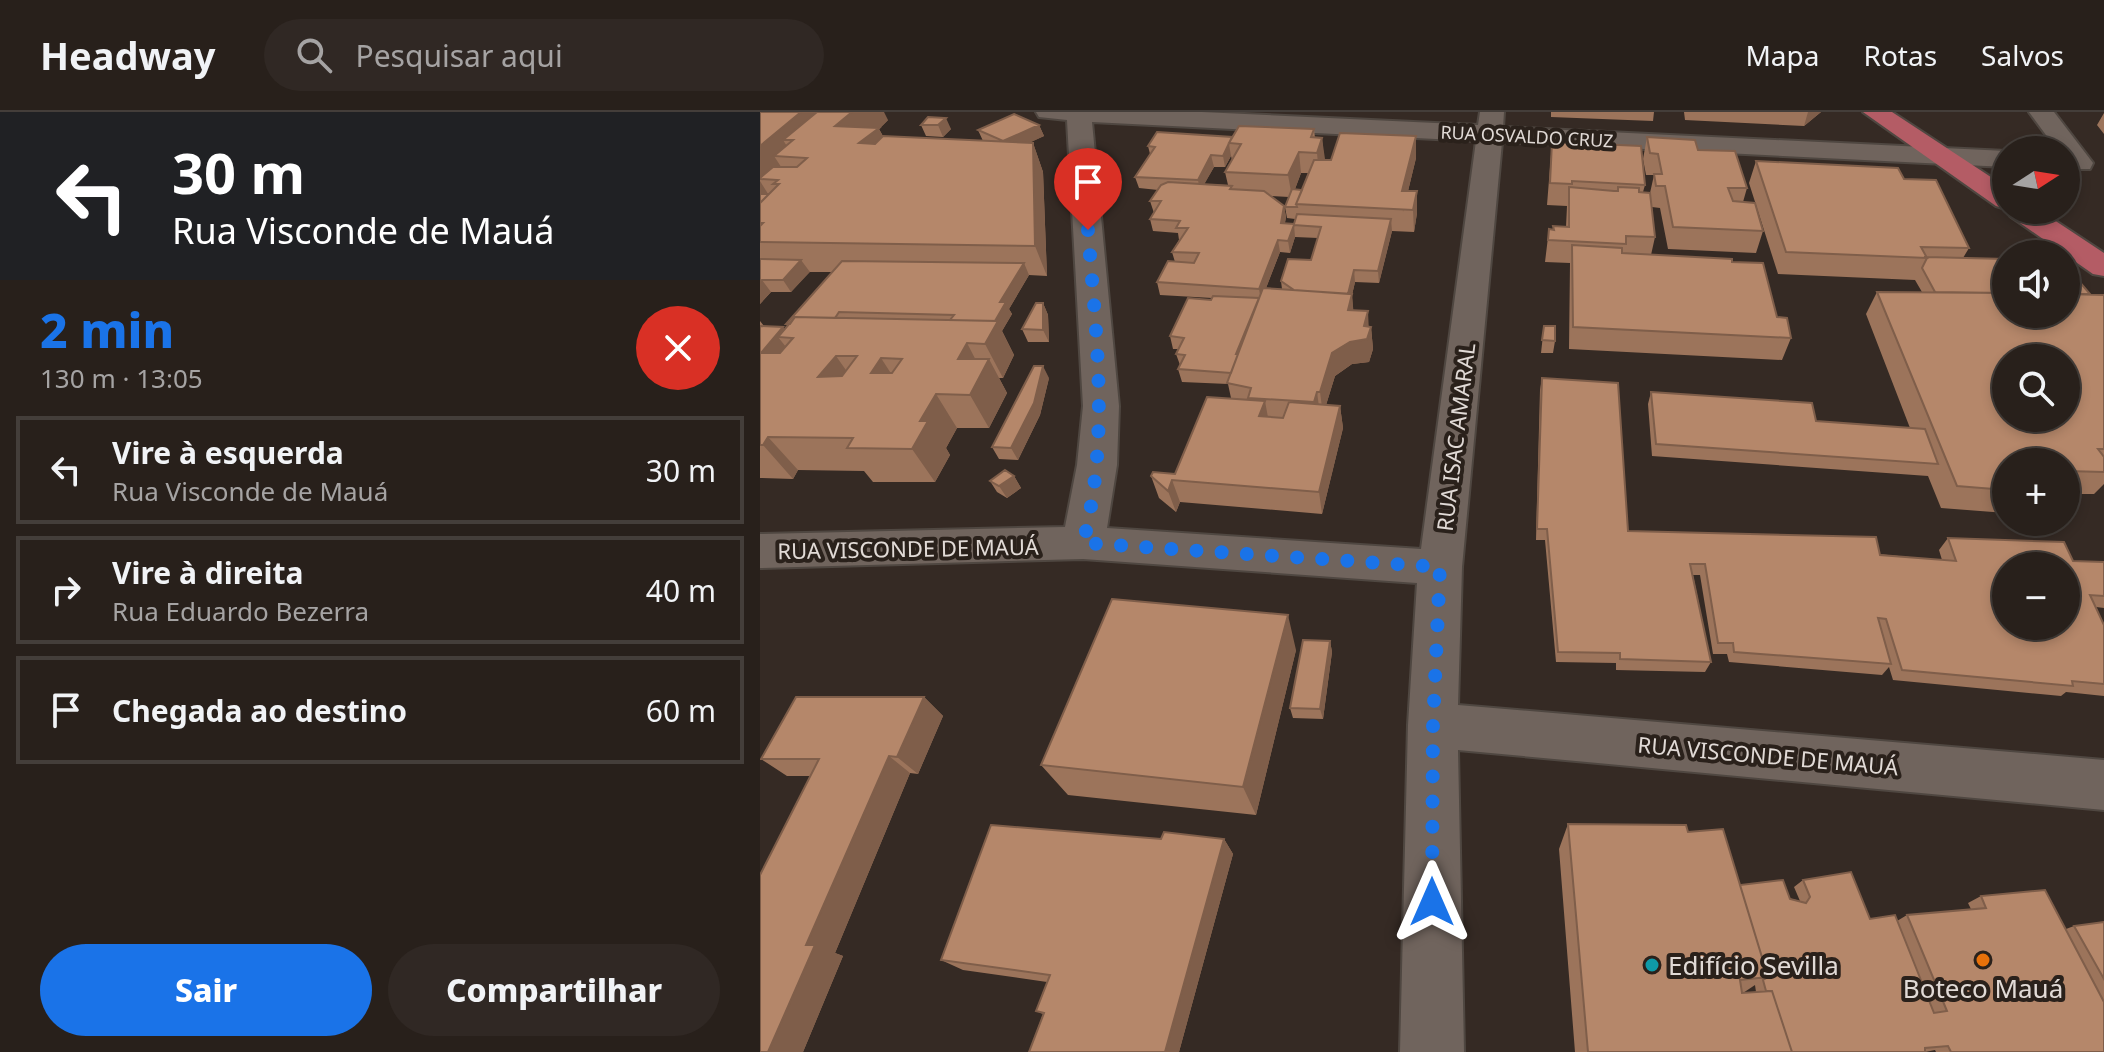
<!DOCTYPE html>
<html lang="pt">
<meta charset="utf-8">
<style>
:root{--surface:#28201b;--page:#302824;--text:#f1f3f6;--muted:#a5a3a3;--line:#443e3a;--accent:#1a73e8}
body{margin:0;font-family:"Noto Sans",sans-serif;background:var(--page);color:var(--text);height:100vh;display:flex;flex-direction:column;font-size:30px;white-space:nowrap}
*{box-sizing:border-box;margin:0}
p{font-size:26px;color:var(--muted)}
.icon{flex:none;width:44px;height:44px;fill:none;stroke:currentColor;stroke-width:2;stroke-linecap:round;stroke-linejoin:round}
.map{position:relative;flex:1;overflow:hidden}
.details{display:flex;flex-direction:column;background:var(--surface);width:760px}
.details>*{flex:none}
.hud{background:#202124;color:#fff;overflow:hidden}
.needle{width:52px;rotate:78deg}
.tools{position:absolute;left:1232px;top:24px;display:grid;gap:16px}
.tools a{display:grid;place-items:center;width:88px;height:88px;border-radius:50%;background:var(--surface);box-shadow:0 4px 12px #0003,0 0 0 2px var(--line);font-size:40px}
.pin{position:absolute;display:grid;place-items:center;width:68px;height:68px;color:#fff;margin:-82px -34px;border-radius:50% 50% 50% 0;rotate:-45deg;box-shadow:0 0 8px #0007}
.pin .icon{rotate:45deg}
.me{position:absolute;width:88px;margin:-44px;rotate:0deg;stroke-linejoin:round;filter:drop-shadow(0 0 6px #0008)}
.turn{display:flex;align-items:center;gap:28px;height:168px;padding:0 40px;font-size:36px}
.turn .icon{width:104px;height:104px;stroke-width:2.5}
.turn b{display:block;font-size:56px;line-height:68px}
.round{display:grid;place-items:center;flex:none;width:84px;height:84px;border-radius:42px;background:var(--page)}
.headline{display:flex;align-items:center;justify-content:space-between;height:136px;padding:0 40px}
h1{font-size:48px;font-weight:800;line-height:60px;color:var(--accent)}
.button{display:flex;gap:16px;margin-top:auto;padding:16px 40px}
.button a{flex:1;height:92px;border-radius:48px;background:var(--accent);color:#fff;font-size:32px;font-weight:800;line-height:92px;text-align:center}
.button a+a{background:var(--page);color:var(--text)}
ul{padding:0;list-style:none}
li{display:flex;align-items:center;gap:24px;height:108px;margin:0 16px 12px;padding:0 24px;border:4px solid var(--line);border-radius:0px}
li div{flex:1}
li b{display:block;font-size:30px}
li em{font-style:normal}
header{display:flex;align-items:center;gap:48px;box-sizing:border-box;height:112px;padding:0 40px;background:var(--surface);border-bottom:2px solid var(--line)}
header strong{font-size:38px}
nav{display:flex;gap:44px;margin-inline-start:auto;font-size:28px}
.search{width:560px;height:72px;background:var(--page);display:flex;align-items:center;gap:20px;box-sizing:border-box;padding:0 28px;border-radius:44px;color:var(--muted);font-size:30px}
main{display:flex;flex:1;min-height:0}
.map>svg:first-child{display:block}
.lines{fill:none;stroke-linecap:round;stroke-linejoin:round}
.minor-casing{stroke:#4f4741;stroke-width:4}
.major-casing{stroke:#4f4741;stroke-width:4}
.minor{fill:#70645d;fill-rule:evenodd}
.major{fill:#b45c65;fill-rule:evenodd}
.wall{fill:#9c745b;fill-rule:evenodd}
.shaded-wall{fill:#7f5e4a}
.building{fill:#b5876a;stroke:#7f5e4a;stroke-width:2;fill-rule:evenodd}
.route{stroke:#1a73e8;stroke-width:14;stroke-dasharray:0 25.2}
.food-dot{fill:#e8710a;stroke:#2a211b;stroke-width:3}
.culture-dot{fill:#0f9aa8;stroke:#2a211b;stroke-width:3}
.labels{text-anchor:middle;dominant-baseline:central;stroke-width:8;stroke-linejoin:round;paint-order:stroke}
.far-street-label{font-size:18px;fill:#e1dad6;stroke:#2a211b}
.street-label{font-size:22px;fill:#e1dad6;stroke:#2a211b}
.near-poi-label{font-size:26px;fill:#e1dad6;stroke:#2a211b;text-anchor:start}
</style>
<header>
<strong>Headway</strong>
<div class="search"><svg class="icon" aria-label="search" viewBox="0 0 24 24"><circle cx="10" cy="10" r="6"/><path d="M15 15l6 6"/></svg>Pesquisar aqui</div>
<nav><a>Mapa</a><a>Rotas</a><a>Salvos</a></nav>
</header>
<main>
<section class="details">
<div class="hud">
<div class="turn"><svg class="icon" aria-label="left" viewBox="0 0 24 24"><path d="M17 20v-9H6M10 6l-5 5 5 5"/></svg><div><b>30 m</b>Rua Visconde de Mauá</div></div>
</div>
<div class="headline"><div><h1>2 min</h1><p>130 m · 13:05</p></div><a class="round" style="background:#d93025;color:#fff"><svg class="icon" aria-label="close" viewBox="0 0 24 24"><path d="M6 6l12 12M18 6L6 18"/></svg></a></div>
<ul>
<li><svg class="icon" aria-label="left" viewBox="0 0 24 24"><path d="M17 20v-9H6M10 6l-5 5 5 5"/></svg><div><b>Vire à esquerda</b><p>Rua Visconde de Mauá</p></div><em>30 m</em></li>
<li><svg class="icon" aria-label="right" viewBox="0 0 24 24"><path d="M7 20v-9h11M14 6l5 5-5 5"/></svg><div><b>Vire à direita</b><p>Rua Eduardo Bezerra</p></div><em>40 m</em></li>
<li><svg class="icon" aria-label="arrive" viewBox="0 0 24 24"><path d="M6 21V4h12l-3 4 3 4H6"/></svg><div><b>Chegada ao destino</b></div><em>60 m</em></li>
</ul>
<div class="button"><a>Sair</a><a>Compartilhar</a></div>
</section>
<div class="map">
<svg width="1344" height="940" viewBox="0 0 1344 940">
<rect width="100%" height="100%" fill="#352a24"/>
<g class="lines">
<defs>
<path id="minor" d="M276,0H442L718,13L720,0H744L743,15L1246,39V55L742,30L702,455L698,593L1344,648V698L698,638L704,940H640L648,613L657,471L323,447L0,456V422L305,415L317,353L323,294L307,8L279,5ZM332,10L716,29L661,437L347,416L357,353L359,294Z
M1269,0H1294L1333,51L1330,57H1310L1306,51V38H1297Z"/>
<path id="major" d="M1103,0H1132L1246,75V97L1236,94Z
M1246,98H1279L1344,141V164L1333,162L1250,104Z"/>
</defs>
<use href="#minor" class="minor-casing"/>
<use href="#major" class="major-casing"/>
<use href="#minor" class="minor"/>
<use href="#major" class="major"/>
</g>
<path class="wall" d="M0,0H55L56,1L128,8L119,17L123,24L223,29L218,18L279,13L284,24L268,31H273L283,60L287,164L269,163L249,197L252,202L242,219L254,243L243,266H239L247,281L229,316H197L186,336L190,343L175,370H113L104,359L38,358L33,367L0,366V209L4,214L23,215L25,218L28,214L26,212L72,160H49L31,180H11L0,192Z
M791,0H894L893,9L791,5Z
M924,0H1061L1044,14L925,8Z
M1344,1V22L1337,13Z
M168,5L191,17L183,25L166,24L161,13Z
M554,17L555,26H562L564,48L656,46L648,79H657V101L654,120L632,119L619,171L595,170L592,183L593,199L609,215H611L613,237L609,250L592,252L575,264L566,293L580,294L583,316L562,402L420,390L416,400L399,386L391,364L415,362L471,286L468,272L422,270L418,257L420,253L416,242L419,237H413L410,224L452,186L400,183L397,170L415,150L412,140L419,128L418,121L393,119L390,107L394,101L390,89L398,78L379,76L375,65L390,42L388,34ZM471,44L472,48L465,60L468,73L444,72L454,55H465ZM541,61H548L542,78L535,77ZM511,84L529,85L525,95L527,106L535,107L534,112L525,111L526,105L524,94ZM535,125L558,126L551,148L521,169L522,177L506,176L520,140L530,141Z
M887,25L938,38L987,76L983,90L1003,119L996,141L908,137L900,96L892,95L895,125L891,143L972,150L1017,205L1031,226L1022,248L809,237L810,151L785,150L789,117L793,118V114L806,115L807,94L787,93L792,30L885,73L883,80L890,81L894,63H886L883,47Z
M996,49L1144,67L1209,136L1203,146L1330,182L1344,183V372L1334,382H1306V350H1246V401L1181,396L1168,364L892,344L888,292L891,280L1056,309L1150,316L1106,202L1117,180H1162L1155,168L1018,162L989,71Z
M283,191L288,203L289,230H268L262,217Z
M784,214L795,229L793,241H781Z
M289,266L280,303L258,348L239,347L232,335Z
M782,266L868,419L1182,448L1179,438L1188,426L1313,449L1344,450V496L1336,495L1344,513V584L1306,580L1301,584L1133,568L1129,555L1122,563L969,550L967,542H953L940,463H933L951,550L945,560L856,558V551L796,550L785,428H776L780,278Z
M254,364L261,376L247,386L237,380L230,369Z
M570,529L572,540L563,607L533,606L530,596Z
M536,538L496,703L308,683L281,653Z
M164,585L183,604L158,662L150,661L75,841L83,844L43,940H0L50,664H27L1,647Z
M808,712L928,720L980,773L1040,789L1034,775L1043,768L1110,807L1137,809L1147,803L1211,797L1208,791L1221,784L1306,817L1314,814L1344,810V940H1176L1175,938L1165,940H815L799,737ZM995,873L996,880L983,881Z
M401,727H464L473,742L419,940H269L283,902L276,899L287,870L203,858L181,848Z"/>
<path class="shaded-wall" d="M41,0H55L71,29L23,28L34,45L14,44L29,67H0V34Z
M92,0H124L128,8L119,17L133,44L114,59L75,14Z
M1048,0H1061L1044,14Z
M186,6L191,17L183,25L178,13Z
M279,13L284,24L248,41L243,29Z
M656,24V46L643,100L642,79Z
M562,26L565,47L559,62L557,41Z
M273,31L283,60L287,164L275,134Z
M469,32L471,44L465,55L463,44Z
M539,40L541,61L532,85L528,63Z
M451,43L454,55L440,80L438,68Z
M0,69L10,85L0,94Z
M657,79V101L654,120L653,98Z
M524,94L526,105L522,123L521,111Z
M631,107L632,119L619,171L618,159Z
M534,113L535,125L530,141L528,129Z
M518,128L520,140L501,189L499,177Z
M41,148L50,160L31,180L23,168Z
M264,151L269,163L249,197L252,202L242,219L254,243L243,266L225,232L240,190Z
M594,158L595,170L592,183L594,205L590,221L587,187Z
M2,168L11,180L0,192V170Z
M283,191L288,203L289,230L283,218Z
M608,199L609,221L611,215L613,237L609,250L592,252L575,264L563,303L560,280L572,241L604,214Z
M489,207L492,220L479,254L476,242Z
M23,215L31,226L18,225L26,235L0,265V242Z
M207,231L222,260L229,247L247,281L229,316L210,283L198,247Z
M76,244L100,278L58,265Z
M121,246L143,280L111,261Z
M283,254L289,266L280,303L258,348L251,336Z
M557,280L560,302L557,312L554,290Z
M176,282L197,316L186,336L190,343L175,370L152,337L160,309Z
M505,289L509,311L499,304Z
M580,294L583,316L562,402L559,380Z
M8,325L38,358L33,367L3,333Z
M254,364L261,376L247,386L239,374Z
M412,368L420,390L416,400L408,379Z
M528,503L536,538L496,703L483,675Z
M570,529L572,540L563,607L560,597Z
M164,585L183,604L158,662L137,645Z
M129,644L150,661L75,841L83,844L43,940H8L46,833Z
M464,727L473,742L419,940H405Z"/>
<path class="building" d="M0,0H41L0,34Z
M57,0H92L75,14L119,16L99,31L115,32L123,24L273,31L275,134L0,130V114L3,111H0V91L19,72H13L18,68L0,67V66L13,55H37L47,46L14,44L33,28H23Z
M254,2L279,13L243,29L218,18Z
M168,5L186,6L178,13H161Z
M479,14L554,17L551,25L562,26L557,41L539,40L528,63L465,60L481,32L469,31Z
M397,20L472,25L463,44L451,43L438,68L375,65L395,35L388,34Z
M580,21L656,24L642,79H657L653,98L536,92L554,48H571Z
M887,25L935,28L938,38L975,39L987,76H968L973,89L995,91L1003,119L913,115L905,74H896L894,62H902L898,42L890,41Z
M792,30L881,34L885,73L812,69V72L790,71Z
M996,49L1138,56L1144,67L1176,68L1209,136L1161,135L1167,146L1026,140Z
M408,70L472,74L470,77L504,79L524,94L521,111L534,112L537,102L631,107L618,159L594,158L588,182L534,178L521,169L528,147L551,148L561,115L534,113L528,129L518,128L499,177L397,170L408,149L434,151L439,141L412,140L428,116H416L420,109L390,107L401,89H390L401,73Z
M809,75L854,79H858V75L879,76V80L890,81L895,125L866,124V132L788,128L789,117L794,118L793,114L809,115Z
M532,77L542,78L536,92L537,95H525Z
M0,82H9L0,91Z
M812,133L862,136V141L972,147V150L1003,151L1017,205L1027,206L1031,226L813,215Z
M1166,145L1246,147V181L1175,180L1162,156L1167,146Z
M0,147L41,148L23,168H2L0,170Z
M82,149L264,151L240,190H246L235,209L190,208L194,203L79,200L75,206L35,205L30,212H26Z
M1306,154L1330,182H1306Z
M503,176L592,182L588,198L608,199L604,214L611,215L607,227L590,230L572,241L560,280H557L554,290L488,286L491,276L467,271Z
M1117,180L1246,181V202H1306V182L1344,183V337H1338L1344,345V360L1306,359V350H1246V378L1197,374ZM1246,246H1306V306H1246Z
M453,184L499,186L476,242H478L471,261L418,257L425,243L416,242L424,226L410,224L428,186L451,188Z
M276,191H283V218L262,217Z
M35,205L238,209L225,232L207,231L198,247H229L210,283L176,282L160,309H168L152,337L87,336L93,326L8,325L3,333H0V241H20L33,226L18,225ZM76,244H97L82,264L58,265ZM121,246L142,247L132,261H111Z
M0,214L23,215L1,241H0Z
M784,214H795V229L782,228Z
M274,254H283L274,291L251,336L232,335Z
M782,266L858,271L868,419L1116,425L1120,443L1196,449L1188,426L1304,430L1313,449L1344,450V484L1330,483L1344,513V572L1312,569L1313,574L1142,558L1126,507L1118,506L1131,552L974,540L973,531H958L945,452H930L951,550L860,547V541L798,540L787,417H777ZM1246,454H1306V514H1246Z
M891,280L1052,291L1056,309L1165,317L1178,352L896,332Z
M447,285L505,289L499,304L523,306L529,290L580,294L559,380L412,368L408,379L391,364L393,360L415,362Z
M245,358L254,364L239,374L230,369Z
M352,487L528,503L483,675L281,653Z
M543,528L570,529L560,597L530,596Z
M36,585H164L137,645L129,644L46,833H55L8,940H0V763L59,647H1Z
M808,712L926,713L928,720L963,717L1008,865L980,868L982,881L1012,879L1032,940H828Z
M231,713L401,727L404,720L464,727L405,940H269L284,901L276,899L290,863L181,848Z
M1091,760L1110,807L1135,803L1174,901L1187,899L1147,803L1226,796L1221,784L1285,778L1344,890V940H1191L1188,934L1165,936V940H1032L1012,879H1006L1003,868L1008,865L980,773L1023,768L1030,787L1046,791L1050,785L1043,768Z
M1344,810V867L1314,814Z"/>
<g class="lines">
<path class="route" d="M328,118C336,223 350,328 323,431L680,455L673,613L672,790"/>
</g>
<circle class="food-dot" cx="1223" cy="848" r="8"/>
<circle class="culture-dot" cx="892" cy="853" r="8"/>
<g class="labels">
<g class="far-street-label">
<text transform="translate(767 24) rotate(3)">RUA OSVALDO CRUZ</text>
</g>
<g class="street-label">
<text transform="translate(695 325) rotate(-83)">RUA ISAC AMARAL</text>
<text transform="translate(148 436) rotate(-1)">RUA VISCONDE DE MAUÁ</text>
<text transform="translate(1008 643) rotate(5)">RUA VISCONDE DE MAUÁ</text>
</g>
<g class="near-poi-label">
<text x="908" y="853">Edifício Sevilla</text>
<text x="1223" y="876" text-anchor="middle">Boteco Mauá</text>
</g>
</g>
</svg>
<div class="tools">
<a><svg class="needle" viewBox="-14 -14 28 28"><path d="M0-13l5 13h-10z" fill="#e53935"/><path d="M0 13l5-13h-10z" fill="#a5a3a3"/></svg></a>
<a><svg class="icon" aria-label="sound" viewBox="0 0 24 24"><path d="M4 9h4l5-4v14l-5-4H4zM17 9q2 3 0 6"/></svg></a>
<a><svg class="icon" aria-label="search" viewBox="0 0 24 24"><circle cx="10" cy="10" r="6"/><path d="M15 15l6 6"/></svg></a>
<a>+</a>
<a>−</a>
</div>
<div class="pin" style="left:328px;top:118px;background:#d93025"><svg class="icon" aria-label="arrive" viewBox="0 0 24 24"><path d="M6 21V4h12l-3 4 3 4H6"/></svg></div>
<svg class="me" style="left:672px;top:790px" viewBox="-20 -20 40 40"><path d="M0-17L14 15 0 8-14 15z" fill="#1a73e8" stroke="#fff" stroke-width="4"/></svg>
</div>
</main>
